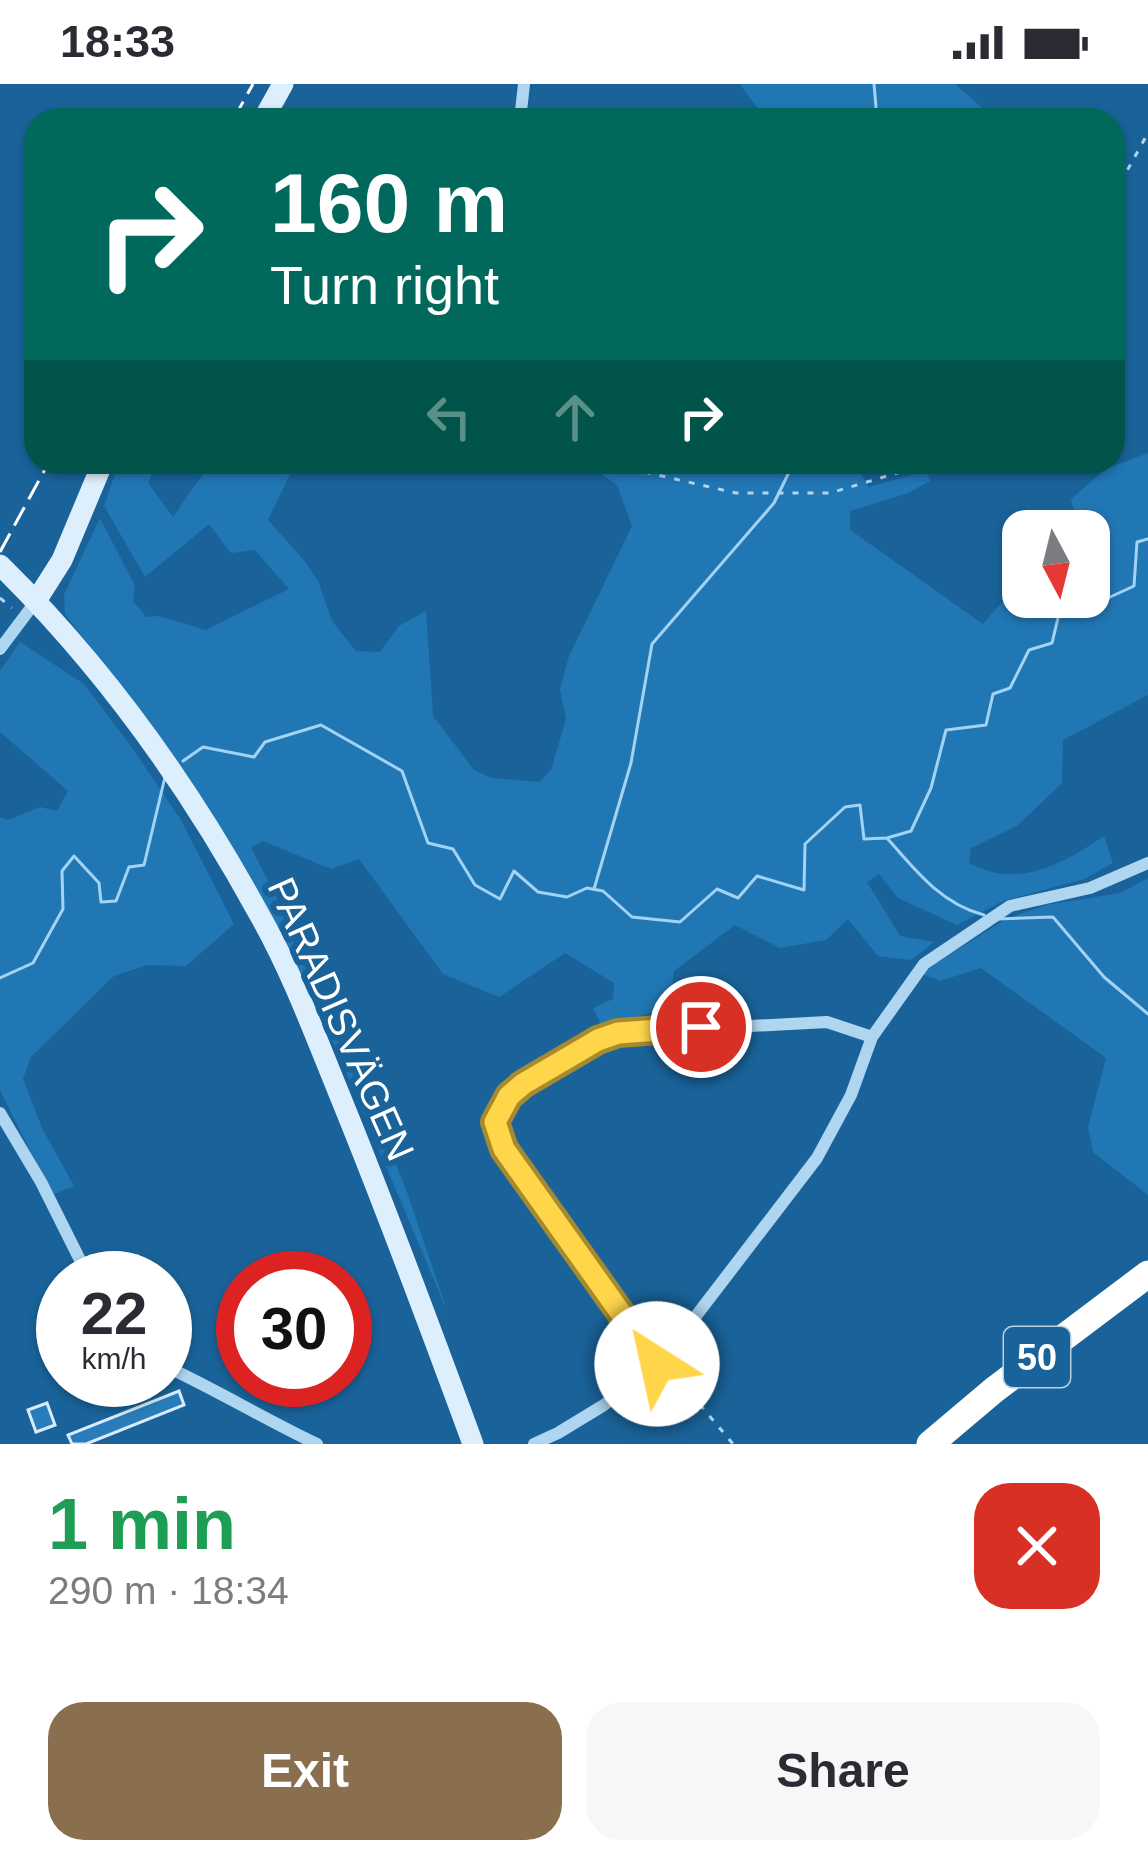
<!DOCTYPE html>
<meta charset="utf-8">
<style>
:root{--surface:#fff;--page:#f7f7f7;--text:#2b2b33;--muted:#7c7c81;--accent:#8a6f4e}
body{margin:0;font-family:Helvetica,sans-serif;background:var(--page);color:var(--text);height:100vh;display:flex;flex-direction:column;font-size:45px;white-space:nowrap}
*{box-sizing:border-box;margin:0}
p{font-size:39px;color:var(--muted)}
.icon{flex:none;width:66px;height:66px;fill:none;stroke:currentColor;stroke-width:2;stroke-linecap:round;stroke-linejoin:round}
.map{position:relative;height:1360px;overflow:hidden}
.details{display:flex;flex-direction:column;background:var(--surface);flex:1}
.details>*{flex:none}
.guide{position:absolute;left:24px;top:24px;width:1101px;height:366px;border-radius:36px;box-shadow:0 3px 9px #0004;background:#00695c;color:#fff;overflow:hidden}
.needle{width:78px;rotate:173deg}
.controls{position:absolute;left:1002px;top:426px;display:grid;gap:24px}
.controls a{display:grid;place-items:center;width:108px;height:108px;border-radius:24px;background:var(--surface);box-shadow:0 3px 9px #0004;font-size:60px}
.speed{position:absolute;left:36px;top:1167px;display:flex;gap:24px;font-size:60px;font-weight:700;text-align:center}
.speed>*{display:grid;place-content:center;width:156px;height:156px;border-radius:50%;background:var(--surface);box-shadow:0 3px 9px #0004;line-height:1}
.speed small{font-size:30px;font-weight:400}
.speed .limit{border:18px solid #d22;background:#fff;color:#111}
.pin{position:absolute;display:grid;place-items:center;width:102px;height:102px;color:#fff;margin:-51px;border:6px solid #fff;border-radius:50%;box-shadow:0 3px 12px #0007}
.me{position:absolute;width:132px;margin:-66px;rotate:325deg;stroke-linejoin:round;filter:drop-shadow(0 0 9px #0008)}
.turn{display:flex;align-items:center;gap:42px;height:252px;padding:0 48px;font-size:54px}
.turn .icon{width:156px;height:156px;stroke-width:2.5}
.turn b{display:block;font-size:84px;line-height:102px}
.lanes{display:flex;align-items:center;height:114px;padding:0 48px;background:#0003;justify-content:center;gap:60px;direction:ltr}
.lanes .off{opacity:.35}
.round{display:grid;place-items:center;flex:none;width:126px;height:126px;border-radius:36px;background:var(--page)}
.overview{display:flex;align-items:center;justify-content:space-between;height:204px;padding:0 48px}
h1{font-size:72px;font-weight:700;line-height:90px;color:#1e9e55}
.cta{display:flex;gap:24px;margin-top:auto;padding:24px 48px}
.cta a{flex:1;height:138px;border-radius:36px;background:var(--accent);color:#fff;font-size:48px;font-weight:700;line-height:138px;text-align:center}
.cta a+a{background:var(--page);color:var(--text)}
.status{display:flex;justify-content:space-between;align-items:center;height:84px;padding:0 60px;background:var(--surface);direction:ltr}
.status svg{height:33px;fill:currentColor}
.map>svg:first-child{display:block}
.green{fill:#2177b4}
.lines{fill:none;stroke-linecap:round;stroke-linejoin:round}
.stream{stroke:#a2d3f4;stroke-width:3}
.building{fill:#287cb9;stroke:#d6ecfc;stroke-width:3}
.path{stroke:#afd6f1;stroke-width:3;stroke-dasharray:6 9;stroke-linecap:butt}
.street{stroke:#afd6f1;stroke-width:12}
.secondary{stroke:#ddeffc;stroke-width:21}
.highway{stroke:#fff;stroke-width:27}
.rail{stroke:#fff;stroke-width:3;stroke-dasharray:21 9;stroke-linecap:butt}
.route-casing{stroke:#a68a30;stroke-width:30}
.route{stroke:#ffd54a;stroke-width:21}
.labels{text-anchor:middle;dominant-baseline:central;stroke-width:12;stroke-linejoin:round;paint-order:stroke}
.shield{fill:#19639a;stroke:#bad0e1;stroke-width:3}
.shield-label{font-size:36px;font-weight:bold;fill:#fff}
.street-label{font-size:39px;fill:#fff;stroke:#19639a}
</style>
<div class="status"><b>18:33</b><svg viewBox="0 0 49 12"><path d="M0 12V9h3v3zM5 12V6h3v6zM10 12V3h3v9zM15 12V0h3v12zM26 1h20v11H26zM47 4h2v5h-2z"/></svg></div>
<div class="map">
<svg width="1148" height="1360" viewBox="0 0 1148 1360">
<rect width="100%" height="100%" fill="#19639a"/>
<path class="green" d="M740,0H955L996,36H766Z
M1148,369V611L1063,656L1062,699L1017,742L971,764L969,779C977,782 987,787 996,789C1036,796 1073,773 1104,752L1113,779L1084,795L1003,817L957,841L898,814L879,790L867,798L900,852L934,858L911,876L878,872L848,835L826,856L780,864L735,841L674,887L670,924L602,942L593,924L613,915L614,899L565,869L499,913L443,890L359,775L331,785L263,757L251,763L336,932L408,1111L448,1229L316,917L227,754L135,623L65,530L64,511L100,434L135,502L133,517L146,533L159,532L206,546L289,505L255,466L231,469L209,440L145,493L104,422L119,378L145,380L154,385L148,399L173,433C184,419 195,397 208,386C225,372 275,375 292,386L268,436L303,475L318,497L332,537L356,567L380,568L399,542L426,527L433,632L474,686L492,694L539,698L551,686L566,635L560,605L569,572L632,442L617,401L591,383L597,378H854L868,403L927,387L930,397L908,409L850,427V446L983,540L1023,494V513H1089V447H1079L1071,415L1106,385Z
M20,558L84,600L133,665L181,736L234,840L186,882L147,881L114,892L31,973L23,995L42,1044L74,1102L52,1111L0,1006V733L8,736L40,723L57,727L68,707L0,648V587Z
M1148,794V1111L1093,1068L1088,1043L1106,974L981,884L940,897L920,889L1006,835L1046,821L1120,809Z"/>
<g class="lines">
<path class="stream" d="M873,36L876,23L874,0
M1085,513L1095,520L1134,502L1137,458L1148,455
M183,677L203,663L254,673L265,658L321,641L402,687L428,759L453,765L475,801L500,815L514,787L538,808L567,813L587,804L603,807L632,833L680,838L717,805L738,814L757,792L804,806L805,760L845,723L860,721L864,755L887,754L911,747L931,704L946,646L986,641L993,610L1010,604L1029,566L1052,559L1063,513
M887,754C915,786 941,820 984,831
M594,805L631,679L652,560L774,419L794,378
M999,835L1053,833L1104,893L1148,930
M0,894L33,879L63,825L62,787L74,772L99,799L101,818L116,817L129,783L144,781L165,693"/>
</g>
<path class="building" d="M179,1307L184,1321L86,1360H72L68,1351Z
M47,1319L55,1341L36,1348L28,1326Z"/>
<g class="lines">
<path class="path" d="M1113,112L1148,49
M601,378L736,409H830L934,378
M0,514L12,524
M671,1286L733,1360"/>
<path class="street" d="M520,36L524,0
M0,565L36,517
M0,1029L41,1098L89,1194
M657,1280L504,1065L495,1038C498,1029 502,1019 509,1012C528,991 590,958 618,949L827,938L872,953
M165,1282C217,1306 266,1336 317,1360
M534,1360L558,1349L604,1321L663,1275L817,1074L851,1011L872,953L924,880L1010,822L1090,804L1148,779"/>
<path class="secondary" d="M263,36L283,0
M0,481C104,583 189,702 259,830C292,888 315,951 340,1012C387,1127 430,1243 473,1360
M36,517L62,476L103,378"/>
<path class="highway" d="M930,1360L994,1306L1148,1190"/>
<path class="rail" d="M233,36L253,0
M0,468L49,378"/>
</g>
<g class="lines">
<defs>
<path id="route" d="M657,1280L504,1065L495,1038L509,1012L523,1000L598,956L618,949L701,943"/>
</defs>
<use href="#route" class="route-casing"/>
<use href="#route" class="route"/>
</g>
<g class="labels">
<rect class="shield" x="1004" y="1243" width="66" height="60" rx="9"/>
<g class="shield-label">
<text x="1037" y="1273">50</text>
</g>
<g class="street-label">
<text transform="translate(341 935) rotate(66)">PARADISVÄGEN</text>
</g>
</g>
</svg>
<div class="controls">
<a><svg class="needle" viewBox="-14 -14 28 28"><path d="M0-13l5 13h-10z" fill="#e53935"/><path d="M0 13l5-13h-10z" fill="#7c7c81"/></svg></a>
</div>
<div class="speed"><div>22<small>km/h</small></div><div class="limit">30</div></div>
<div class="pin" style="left:701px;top:943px;background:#d93025"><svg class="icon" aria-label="arrive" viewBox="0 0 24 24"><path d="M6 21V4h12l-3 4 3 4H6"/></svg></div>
<svg class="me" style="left:657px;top:1280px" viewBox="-20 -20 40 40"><circle r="19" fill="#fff"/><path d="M0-13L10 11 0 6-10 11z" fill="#ffd54a"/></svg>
<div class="guide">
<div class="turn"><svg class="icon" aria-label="right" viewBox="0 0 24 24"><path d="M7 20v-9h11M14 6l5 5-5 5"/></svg><div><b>160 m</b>Turn right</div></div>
<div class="lanes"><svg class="icon off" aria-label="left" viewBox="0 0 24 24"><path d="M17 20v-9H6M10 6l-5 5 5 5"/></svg><svg class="icon off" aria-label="ahead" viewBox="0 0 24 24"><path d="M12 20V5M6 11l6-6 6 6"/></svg><svg class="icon" aria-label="right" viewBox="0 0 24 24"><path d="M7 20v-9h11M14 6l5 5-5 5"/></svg></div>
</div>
</div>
<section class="details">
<div class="overview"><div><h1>1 min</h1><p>290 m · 18:34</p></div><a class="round" style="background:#d93025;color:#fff"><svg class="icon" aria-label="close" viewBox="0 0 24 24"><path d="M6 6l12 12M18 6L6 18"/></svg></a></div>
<div class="cta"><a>Exit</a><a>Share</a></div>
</section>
